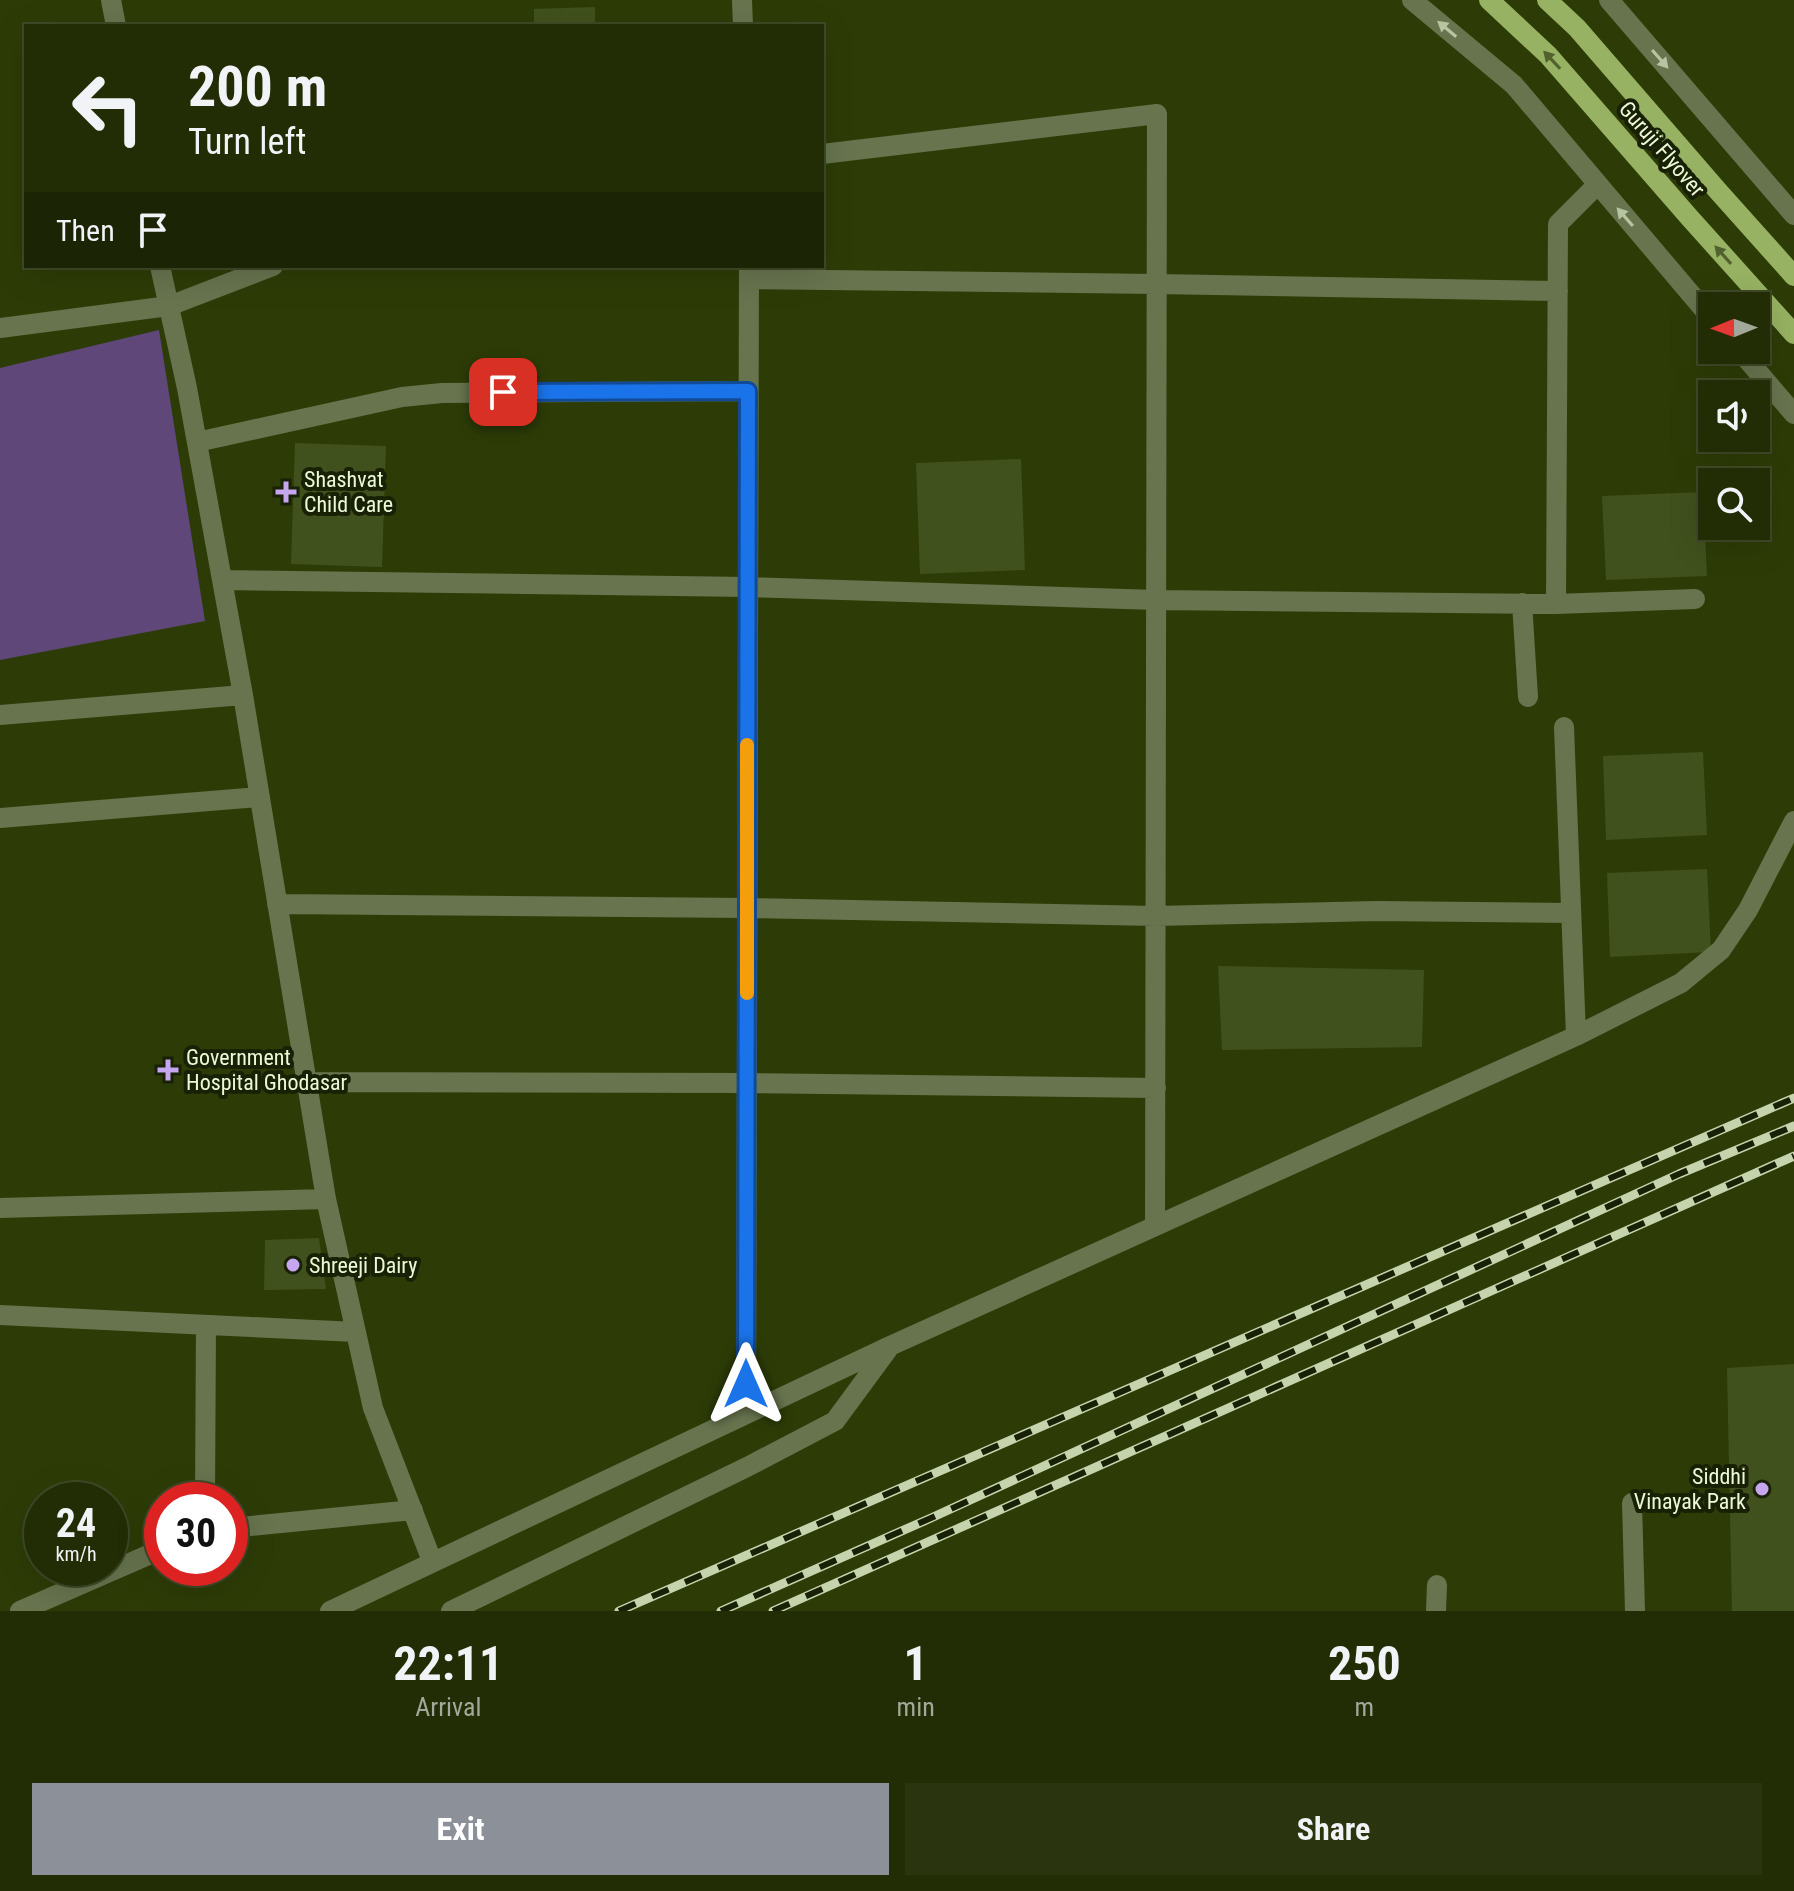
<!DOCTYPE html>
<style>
:root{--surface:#222d05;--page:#2a350f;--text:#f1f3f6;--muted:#a2a89a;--line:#3f4927;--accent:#8c9099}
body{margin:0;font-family:"Roboto Condensed",sans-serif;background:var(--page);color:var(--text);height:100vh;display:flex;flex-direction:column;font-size:30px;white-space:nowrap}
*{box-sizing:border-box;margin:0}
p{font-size:26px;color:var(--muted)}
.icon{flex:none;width:44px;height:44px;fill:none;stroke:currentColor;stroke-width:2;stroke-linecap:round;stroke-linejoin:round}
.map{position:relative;height:1611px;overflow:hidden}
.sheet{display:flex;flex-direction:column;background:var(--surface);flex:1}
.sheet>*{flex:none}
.guide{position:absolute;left:24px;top:24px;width:800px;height:244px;border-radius:0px;box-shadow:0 8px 32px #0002,0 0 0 2px var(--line);background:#222d05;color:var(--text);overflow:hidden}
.needle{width:52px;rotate:269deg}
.controls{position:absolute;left:1698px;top:292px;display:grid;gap:16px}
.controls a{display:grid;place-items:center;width:72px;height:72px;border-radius:0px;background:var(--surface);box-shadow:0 8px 32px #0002,0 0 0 2px var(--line);font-size:40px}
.speed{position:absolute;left:24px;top:1482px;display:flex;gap:16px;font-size:40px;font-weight:700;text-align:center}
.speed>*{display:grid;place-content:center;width:104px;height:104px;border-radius:50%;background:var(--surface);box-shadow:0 8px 32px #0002,0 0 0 2px var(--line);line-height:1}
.speed small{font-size:20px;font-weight:400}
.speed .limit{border:12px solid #d22;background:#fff;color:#111}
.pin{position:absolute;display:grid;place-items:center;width:68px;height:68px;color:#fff;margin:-34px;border-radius:16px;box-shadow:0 4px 12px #0006}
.me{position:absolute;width:88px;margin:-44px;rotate:0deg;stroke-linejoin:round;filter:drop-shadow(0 0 6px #0008)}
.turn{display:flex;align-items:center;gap:28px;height:168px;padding:0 32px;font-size:36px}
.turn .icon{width:104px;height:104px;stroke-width:2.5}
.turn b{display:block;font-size:56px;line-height:68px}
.then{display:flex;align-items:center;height:76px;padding:0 32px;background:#0003;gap:16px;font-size:30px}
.eta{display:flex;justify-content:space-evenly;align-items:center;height:136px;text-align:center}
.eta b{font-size:48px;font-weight:700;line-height:56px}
.primary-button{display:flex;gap:16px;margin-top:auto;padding:16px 32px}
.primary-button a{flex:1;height:92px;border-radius:0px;background:var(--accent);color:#fff;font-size:32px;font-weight:700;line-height:92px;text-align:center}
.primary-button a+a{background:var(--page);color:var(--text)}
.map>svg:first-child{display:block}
.green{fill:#5f477a}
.building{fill:#41511d}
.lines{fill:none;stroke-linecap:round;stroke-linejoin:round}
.minor{stroke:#67744e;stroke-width:20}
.major{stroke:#97b262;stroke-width:20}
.rail-casing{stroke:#c6d4ae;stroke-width:9}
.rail{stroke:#182005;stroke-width:6;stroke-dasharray:18;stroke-linecap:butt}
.oneway{fill:#b7c4a0}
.oneway2{fill:#51622f}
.route-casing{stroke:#114b97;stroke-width:20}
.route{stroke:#1a73e8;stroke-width:14}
.slow{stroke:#f59e0b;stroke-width:14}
.poi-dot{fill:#c7a6f0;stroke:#182005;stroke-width:3}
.labels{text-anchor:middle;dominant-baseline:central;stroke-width:8;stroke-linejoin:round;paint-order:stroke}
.street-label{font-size:22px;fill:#ecf9d7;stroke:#182005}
.poi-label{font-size:22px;fill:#ecf9d7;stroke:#182005;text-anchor:start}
</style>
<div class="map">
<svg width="1794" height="1611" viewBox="0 0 1794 1611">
<rect width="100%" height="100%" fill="#2d3c07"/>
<path class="green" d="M159,330L205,621L0,660V368Z"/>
<path class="building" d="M595,7V26H534V9Z
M295,443L386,446L382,567L291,564Z
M1021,459L1025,570L920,574L916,463Z
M1703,492L1707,576L1606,580L1602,496Z
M1703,752L1707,835L1606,840L1603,756Z
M1707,869L1711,952L1610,957L1607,873Z
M1218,966L1424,970L1422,1047L1222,1050Z
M319,1238L326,1289L264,1290L265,1240Z
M1794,1364V1611H1732L1727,1368Z"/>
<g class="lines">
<path class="minor" d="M111,0L116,26
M742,0L743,26
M1412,0L1514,85L1712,319
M1609,0L1794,215
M822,154L1157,114L1155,1226
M160,266L187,388L243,695L326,1199L373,1408L432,1561
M749,279L1157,284L1558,291
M0,328L169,306L273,266
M1739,350L1794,414
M197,442L402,397L442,393L748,391
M222,580L748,587L1156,600L1556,604L1695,599
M1522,603L1528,697
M1556,604L1558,224L1597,185
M0,715L243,695
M1564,727L1576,1036
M0,818L260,797
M277,904L747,908L1156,916L1376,911L1571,913
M306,1082L747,1083L1156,1088
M0,1208L326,1199
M0,1315L356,1332
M746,1414L749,266
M205,1500L206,1325
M1632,1503L1635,1611
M230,1528L413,1510
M20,1611L162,1549
M330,1611L890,1346L1576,1036L1681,983L1721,950L1748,910L1794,821
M451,1611L747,1467L835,1421L888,1349
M1436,1611L1437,1585"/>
<path class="major" d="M1489,0L1548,55L1689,217L1794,334
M1547,0L1577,28L1718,191L1794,276"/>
<defs>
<path id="rail" d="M619,1611L1794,1098
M721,1611L931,1518L1679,1174L1794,1126
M773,1611L1794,1156"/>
</defs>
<use href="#rail" class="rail-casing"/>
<use href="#rail" class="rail"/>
</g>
<defs><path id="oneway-solid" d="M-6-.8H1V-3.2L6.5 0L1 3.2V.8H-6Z" transform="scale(2)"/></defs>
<g class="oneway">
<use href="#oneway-solid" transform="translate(1447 29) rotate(-140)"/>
<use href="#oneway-solid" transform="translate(1660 59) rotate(49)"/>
<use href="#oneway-solid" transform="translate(1625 217) rotate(-131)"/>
</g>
<g class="oneway2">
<use href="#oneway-solid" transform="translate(1552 60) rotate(-133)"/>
<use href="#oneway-solid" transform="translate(1723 255) rotate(-132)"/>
</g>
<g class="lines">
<defs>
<path id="route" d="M503,392L748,391L746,1384"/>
</defs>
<use href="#route" class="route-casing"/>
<use href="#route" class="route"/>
<path class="slow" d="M747,993V745"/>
</g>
<g class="poi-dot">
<path d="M282 480h8v8h8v8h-8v8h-8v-8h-8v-8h8z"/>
<path d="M164 1058h8v8h8v8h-8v8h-8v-8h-8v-8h8z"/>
<circle cx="293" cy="1265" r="8"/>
<circle cx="1762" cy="1489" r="8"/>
</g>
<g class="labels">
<g class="street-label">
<text transform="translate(1662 149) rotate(49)">Guruji Flyover</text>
</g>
<g class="poi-label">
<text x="304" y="479">Shashvat<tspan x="304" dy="25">Child Care</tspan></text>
<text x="186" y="1057">Government<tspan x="186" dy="25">Hospital Ghodasar</tspan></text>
<text x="309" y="1265">Shreeji Dairy</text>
<text x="1746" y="1476" text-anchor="end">Siddhi<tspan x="1746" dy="25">Vinayak Park</tspan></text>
</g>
</g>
</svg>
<div class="controls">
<a><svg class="needle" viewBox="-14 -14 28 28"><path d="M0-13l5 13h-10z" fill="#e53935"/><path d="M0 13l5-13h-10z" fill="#a2a89a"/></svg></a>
<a><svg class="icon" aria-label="sound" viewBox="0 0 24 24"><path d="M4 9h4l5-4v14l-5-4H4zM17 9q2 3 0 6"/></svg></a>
<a><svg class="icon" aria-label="search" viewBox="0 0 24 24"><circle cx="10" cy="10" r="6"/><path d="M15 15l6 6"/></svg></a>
</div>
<div class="speed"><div>24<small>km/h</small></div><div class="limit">30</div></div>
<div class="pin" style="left:503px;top:392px;background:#d93025"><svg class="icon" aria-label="arrive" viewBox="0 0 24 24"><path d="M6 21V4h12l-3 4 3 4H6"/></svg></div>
<svg class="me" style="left:746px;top:1384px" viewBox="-20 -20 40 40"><path d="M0-17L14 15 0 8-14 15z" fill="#1a73e8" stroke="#fff" stroke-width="4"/></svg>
<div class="guide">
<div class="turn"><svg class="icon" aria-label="left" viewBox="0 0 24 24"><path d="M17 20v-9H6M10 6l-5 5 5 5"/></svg><div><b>200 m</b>Turn left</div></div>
<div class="then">Then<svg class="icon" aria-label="arrive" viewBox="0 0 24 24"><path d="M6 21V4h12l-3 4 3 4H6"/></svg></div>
</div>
</div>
<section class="sheet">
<div class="eta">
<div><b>22:11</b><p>Arrival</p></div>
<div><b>1</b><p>min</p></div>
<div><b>250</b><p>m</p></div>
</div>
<div class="primary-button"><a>Exit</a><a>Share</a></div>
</section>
